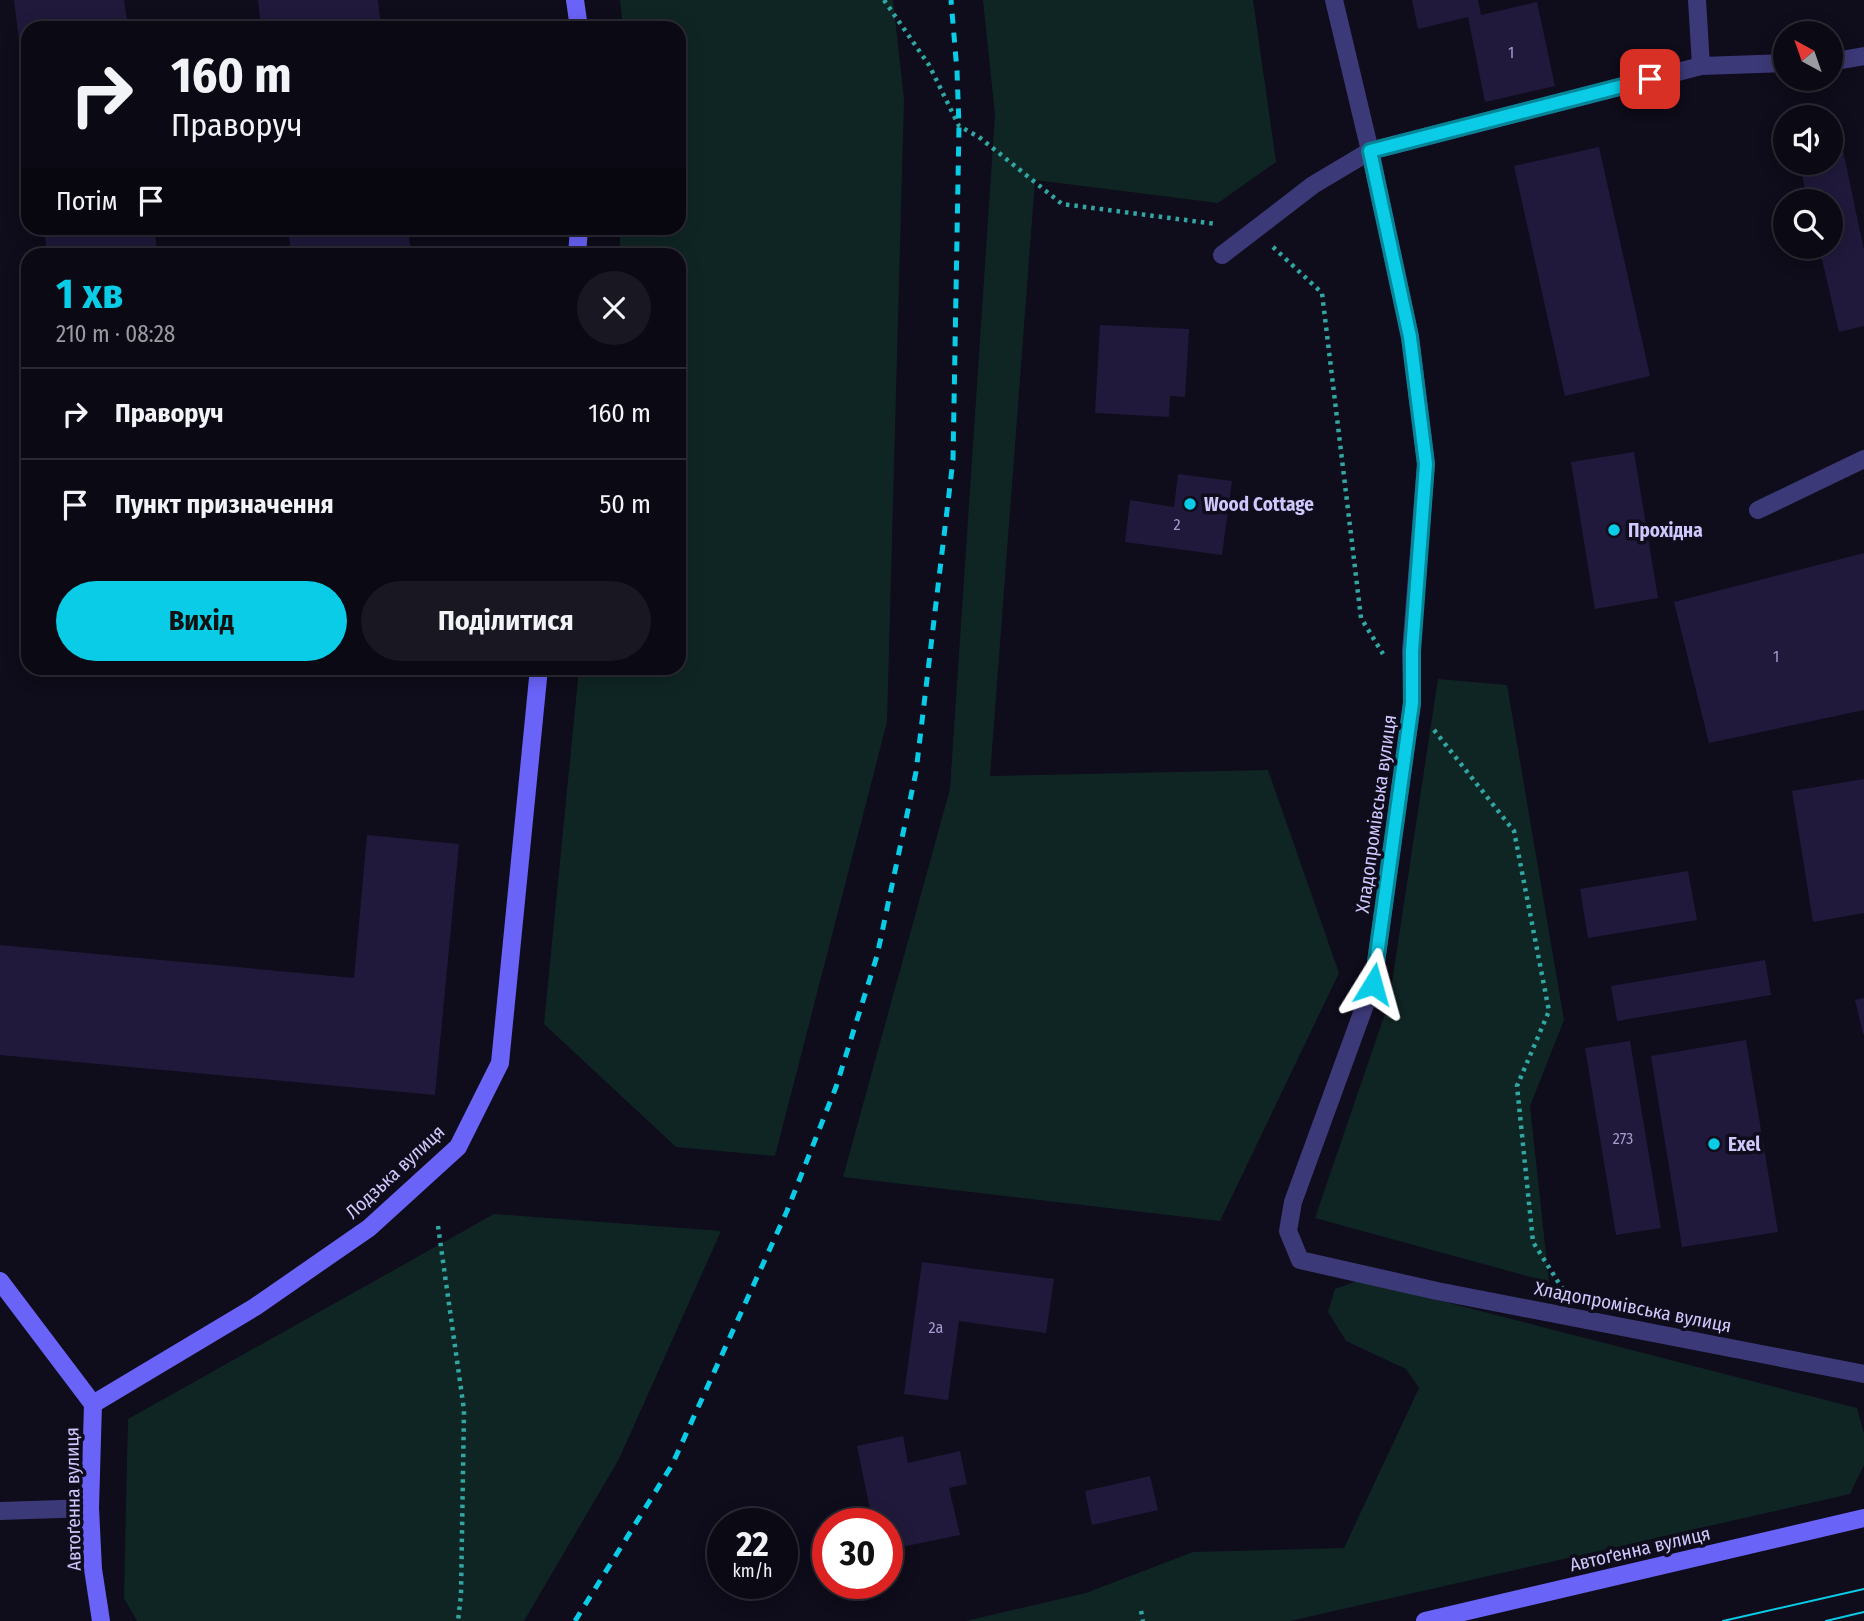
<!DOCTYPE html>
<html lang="uk">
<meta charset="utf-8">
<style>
:root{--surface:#0b0914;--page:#191722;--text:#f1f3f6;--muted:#9a9aa0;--line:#2b2a34;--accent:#0acce7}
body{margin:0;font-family:"Fira Sans Condensed",sans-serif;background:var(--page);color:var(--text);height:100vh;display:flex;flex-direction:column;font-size:26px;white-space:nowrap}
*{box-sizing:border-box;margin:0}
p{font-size:23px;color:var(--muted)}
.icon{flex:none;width:38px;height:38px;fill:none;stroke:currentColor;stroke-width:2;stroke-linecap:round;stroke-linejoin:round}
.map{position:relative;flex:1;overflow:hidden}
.sheet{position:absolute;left:21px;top:248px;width:665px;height:427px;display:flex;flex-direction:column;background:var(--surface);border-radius:21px;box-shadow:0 4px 18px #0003,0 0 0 2px var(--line)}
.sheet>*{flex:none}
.guide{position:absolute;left:21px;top:21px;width:665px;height:214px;border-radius:21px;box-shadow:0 4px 18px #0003,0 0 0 2px var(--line);background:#0b0914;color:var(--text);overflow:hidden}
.needle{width:46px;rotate:320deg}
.buttons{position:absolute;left:1773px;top:21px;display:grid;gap:14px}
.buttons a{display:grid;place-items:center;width:70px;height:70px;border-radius:50%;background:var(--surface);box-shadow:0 4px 18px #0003,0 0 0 2px var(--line);font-size:35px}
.speed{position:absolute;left:707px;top:1508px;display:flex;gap:14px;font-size:35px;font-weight:700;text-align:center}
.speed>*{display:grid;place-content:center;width:91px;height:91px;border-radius:50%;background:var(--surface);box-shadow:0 4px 18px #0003,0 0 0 2px var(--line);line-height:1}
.speed small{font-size:18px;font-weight:400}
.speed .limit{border:10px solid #d22;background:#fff;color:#111}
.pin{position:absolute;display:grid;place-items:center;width:60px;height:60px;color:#fff;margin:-30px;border-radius:14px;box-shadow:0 4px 10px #0006}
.me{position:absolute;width:77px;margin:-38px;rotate:8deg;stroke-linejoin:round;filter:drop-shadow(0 0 5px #0008)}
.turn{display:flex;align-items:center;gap:24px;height:147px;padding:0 35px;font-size:32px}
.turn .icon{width:91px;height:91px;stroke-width:2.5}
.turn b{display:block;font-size:49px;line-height:60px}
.then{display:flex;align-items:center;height:66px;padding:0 35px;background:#0003;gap:14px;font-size:26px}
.round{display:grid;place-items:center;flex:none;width:74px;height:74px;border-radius:37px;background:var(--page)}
.head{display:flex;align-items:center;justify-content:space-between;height:119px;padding:0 35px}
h1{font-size:42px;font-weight:700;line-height:52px;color:var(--accent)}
.button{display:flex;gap:14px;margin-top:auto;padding:14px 35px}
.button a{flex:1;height:80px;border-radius:42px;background:var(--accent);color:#111;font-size:28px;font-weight:700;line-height:80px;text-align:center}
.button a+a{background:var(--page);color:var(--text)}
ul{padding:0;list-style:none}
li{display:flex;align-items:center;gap:21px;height:91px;padding:0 35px;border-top:2px solid var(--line)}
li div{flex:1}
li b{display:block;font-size:26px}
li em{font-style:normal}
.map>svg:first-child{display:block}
.green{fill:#0f2524}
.building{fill:#20193b}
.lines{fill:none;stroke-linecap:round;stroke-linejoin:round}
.path{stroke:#31a7a3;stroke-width:4.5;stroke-dasharray:3.5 5;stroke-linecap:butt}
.lane{stroke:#3c3978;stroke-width:18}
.street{stroke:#3c3978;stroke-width:18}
.secondary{stroke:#6a63f8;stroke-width:18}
.tram{stroke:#0acce7;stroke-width:2}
.rail{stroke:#0acce7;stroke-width:5;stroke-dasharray:10 9;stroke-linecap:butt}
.route-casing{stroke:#068596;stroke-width:18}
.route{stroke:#0acce7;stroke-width:12}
.poi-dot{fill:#0acce7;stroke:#0f0c1b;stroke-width:2.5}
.labels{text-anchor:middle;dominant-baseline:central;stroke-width:7;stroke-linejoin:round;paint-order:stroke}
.number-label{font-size:16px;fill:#a39ccc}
.poi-label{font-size:19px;font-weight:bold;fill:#cfc8fd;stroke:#0f0c1b;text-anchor:start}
.street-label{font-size:19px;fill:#cfc8fd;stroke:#0f0c1b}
</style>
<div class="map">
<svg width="1864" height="1621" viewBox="0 0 1864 1621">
<rect width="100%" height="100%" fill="#0f0c1b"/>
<path class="green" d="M620,0H893L904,99L887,722L775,1156L676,1147L544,1024L579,669L679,668V256L619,255L621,228H679V28H623Z
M983,0H1253L1276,162L1218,203L1035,180L990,776L1268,770L1339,973L1220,1221L843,1177L950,789L995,115Z
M1438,679L1507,685L1564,1020L1530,1106L1549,1282L1315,1218L1389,1002Z
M494,1214L721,1231L619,1459L524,1621H137L124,1598L128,1419Z
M1360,1280L1857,1408L1864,1434V1465L1850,1494L1290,1621H966L1086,1593L1193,1552L1344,1548L1419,1388L1406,1369L1346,1341L1328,1312L1335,1289Z"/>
<path class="building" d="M14,0H124L128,28H28L26,97Z
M258,0H378L381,28H261Z
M1412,0H1478L1481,15L1537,2L1555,86L1485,102L1468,17L1418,29Z
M1840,136L1864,250V326L1839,332L1819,247H1830V201H1808L1799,163H1830V139Z
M1599,147L1650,376L1565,396L1514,166Z
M44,228H154L158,256H47Z
M288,228H408L411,256H291Z
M1100,325L1189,329L1185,397L1170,396L1169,417L1095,413Z
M1634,452L1658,598L1595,609L1571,462Z
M1178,474L1232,481L1222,555L1125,542L1130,500L1174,507Z
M1864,553V710L1709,743L1674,602Z
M1864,779V913L1813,922L1792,791Z
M367,835L459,844L435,1095L0,1055V945L354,978Z
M1688,871L1697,920L1588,938L1580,889Z
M1765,960L1771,995L1617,1021L1611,986Z
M1864,998V1034H1863L1855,1000Z
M1746,1040L1778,1232L1682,1247L1651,1056Z
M1630,1041L1661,1228L1616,1235L1585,1048Z
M922,1262L1054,1279L1046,1333L959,1321L948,1400L904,1394Z
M903,1436L908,1463L960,1451L967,1484L949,1488L960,1535L887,1550V1524H873L857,1446Z
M1150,1476L1158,1510L1092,1525L1085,1491Z"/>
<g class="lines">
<path class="path" d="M884,0L929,65L959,126L979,137L1062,204L1216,224
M1273,247L1322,293L1361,618L1383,654
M1434,730L1514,831L1549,1011L1517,1086L1533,1242L1562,1288
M438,1226L464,1410L461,1595L458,1621
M1141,1611L1143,1621"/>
<path class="lane" d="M1222,255L1313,185L1370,151
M1758,510L1864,459
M0,1511L90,1508"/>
<path class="street" d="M1334,0L1370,151L1410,337L1426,464L1411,651L1412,703L1373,983L1293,1202L1288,1231L1300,1260L1437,1291L1864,1374
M1697,0L1701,66
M1830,62L1864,56
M1370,151L1701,66L1785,63"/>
<path class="secondary" d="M575,0L579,28
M577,256L579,228
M0,1281L93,1404L90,1508L93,1569L101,1621
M93,1404L255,1307L369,1228L458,1147L500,1063L539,668
M1425,1621L1864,1518"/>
<path class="tram" d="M1723,1621L1864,1589
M1826,1621L1864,1612"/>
<path class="rail" d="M575,1621L672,1465L787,1211L836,1087L877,956L916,772L953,460L959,126L957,71L951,0"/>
</g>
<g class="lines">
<defs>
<path id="route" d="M1373,984L1412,703V651L1426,464L1410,337L1370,151L1650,79"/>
</defs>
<use href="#route" class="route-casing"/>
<use href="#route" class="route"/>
</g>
<g class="poi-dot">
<circle cx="1190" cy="504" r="7"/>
<circle cx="1614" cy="530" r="7"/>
<circle cx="1714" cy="1144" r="7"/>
</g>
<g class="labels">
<g class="number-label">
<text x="1511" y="52">1</text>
<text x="1177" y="524">2</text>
<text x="1776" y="656">1</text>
<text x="1623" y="1138">273</text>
<text x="936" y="1327">2а</text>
</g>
<g class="poi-label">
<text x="1204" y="504">Wood Cottage</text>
<text x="1628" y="530">Прохідна</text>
<text x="1728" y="1144">Exel</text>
</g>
<g class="street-label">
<text transform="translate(1376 814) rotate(-82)">Хладопромівська вулиця</text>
<text transform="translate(395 1172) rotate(-43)">Лодзька вулиця</text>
<text transform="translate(1633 1307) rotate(11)">Хладопромівська вулиця</text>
<text transform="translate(73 1499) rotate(-91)">Автоґенна вулиця</text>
<text transform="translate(1640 1549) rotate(-13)">Автоґенна вулиця</text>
</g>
</g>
</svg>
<div class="buttons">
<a><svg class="needle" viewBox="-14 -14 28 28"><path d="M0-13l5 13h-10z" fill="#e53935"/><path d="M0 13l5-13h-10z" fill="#9a9aa0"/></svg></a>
<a><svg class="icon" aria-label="sound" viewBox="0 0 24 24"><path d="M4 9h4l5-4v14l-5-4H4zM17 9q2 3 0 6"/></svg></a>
<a><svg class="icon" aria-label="search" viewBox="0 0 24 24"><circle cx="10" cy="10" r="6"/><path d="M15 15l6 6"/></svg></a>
</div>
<div class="speed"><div>22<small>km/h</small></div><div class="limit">30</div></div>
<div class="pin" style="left:1650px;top:79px;background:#d93025"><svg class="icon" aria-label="arrive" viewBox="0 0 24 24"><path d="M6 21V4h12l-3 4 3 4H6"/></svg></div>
<svg class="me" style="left:1373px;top:984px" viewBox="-20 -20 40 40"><path d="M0-17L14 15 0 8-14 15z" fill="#0acce7" stroke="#fff" stroke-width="4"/></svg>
<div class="guide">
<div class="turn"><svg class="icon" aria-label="right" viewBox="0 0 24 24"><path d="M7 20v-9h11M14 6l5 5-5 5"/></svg><div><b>160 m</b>Праворуч</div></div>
<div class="then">Потім<svg class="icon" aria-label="arrive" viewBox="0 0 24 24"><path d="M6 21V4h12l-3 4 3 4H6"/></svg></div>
</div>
<section class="sheet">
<div class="head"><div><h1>1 хв</h1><p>210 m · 08:28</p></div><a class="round"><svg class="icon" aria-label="close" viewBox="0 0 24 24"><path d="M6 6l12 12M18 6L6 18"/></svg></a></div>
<ul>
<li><svg class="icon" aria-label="right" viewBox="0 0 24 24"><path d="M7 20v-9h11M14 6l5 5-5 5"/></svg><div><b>Праворуч</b></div><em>160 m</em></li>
<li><svg class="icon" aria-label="arrive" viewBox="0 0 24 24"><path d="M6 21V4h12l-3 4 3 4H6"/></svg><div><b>Пункт призначення</b></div><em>50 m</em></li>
</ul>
<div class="button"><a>Вихід</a><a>Поділитися</a></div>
</section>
</div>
